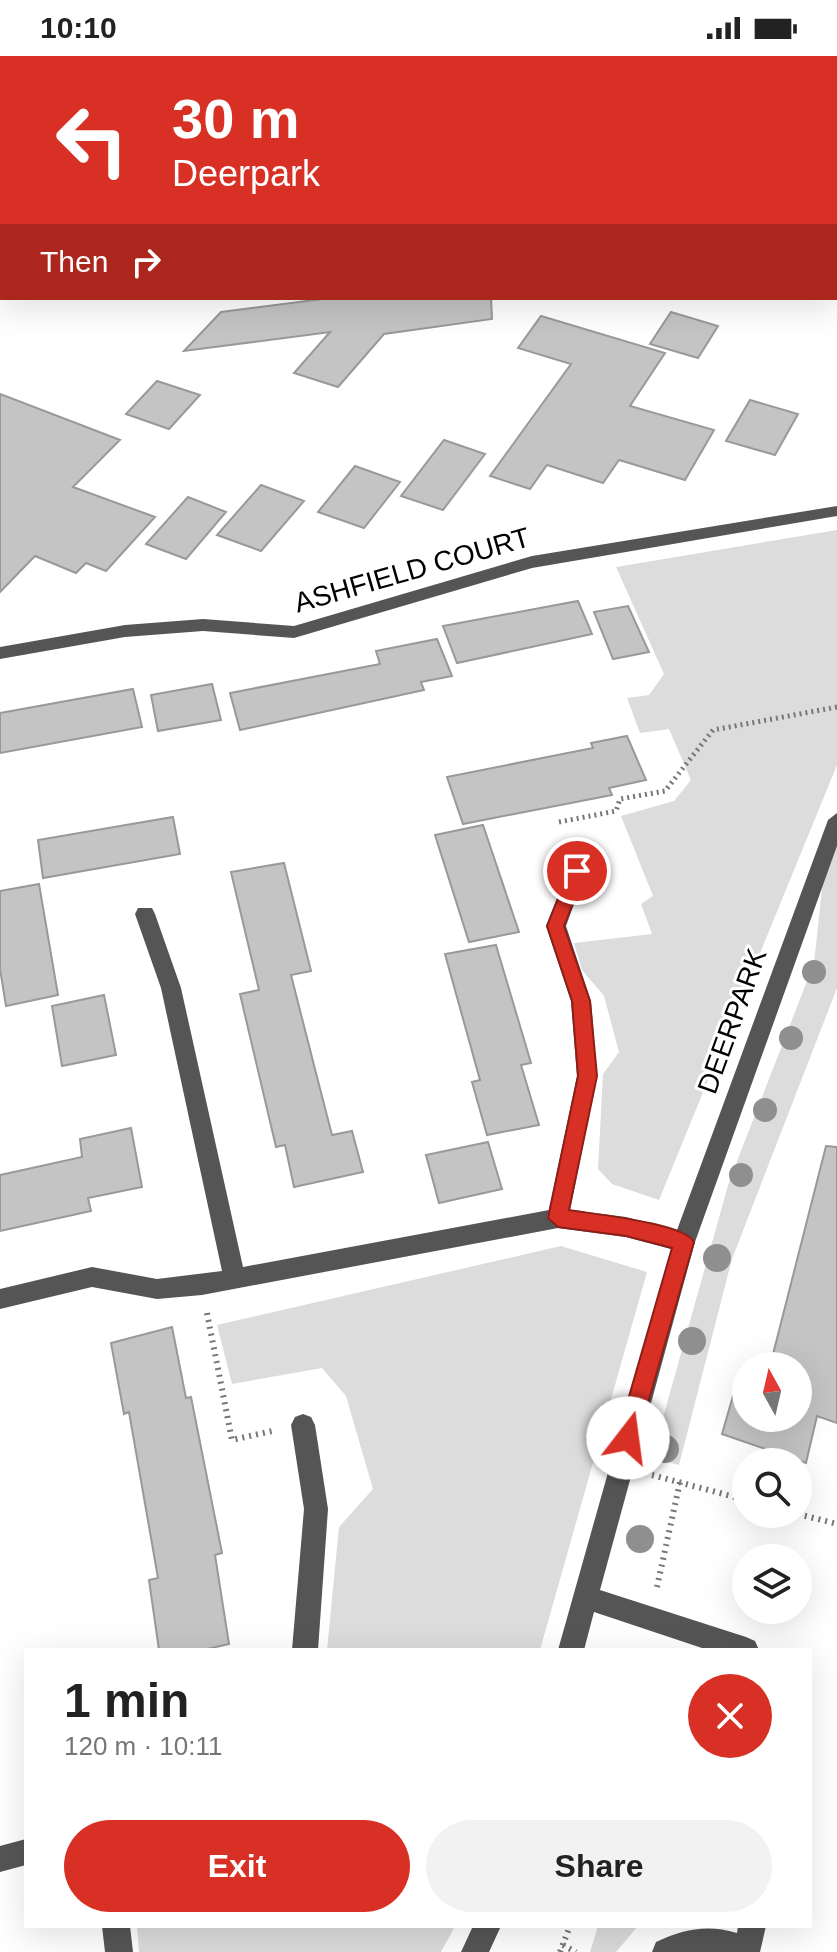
<!DOCTYPE html>
<meta charset="utf-8">
<style>
:root{--surface:#fff;--page:#f2f2f2;--text:#222;--muted:#767676;--accent:#d93025}
body{margin:0;font-family:Arial,sans-serif;background:var(--page);color:var(--text);height:100vh;display:flex;flex-direction:column;font-size:30px;white-space:nowrap}
*{box-sizing:border-box;margin:0}
p{font-size:26px;color:var(--muted)}
.icon{flex:none;width:44px;height:44px;fill:none;stroke:currentColor;stroke-width:2;stroke-linecap:round;stroke-linejoin:round}
.map{position:relative;flex:1;overflow:hidden}
.panel{position:absolute;left:24px;top:1592px;width:788px;height:280px;display:flex;flex-direction:column;background:var(--surface);border-radius:0px;box-shadow:0 8px 32px #0002}
.panel>*{flex:none}
.hud{position:absolute;left:0px;top:0px;width:838px;height:244px;box-shadow:0 8px 32px #0002;background:#d93025;color:#fff;overflow:hidden}
.needle{width:52px;rotate:352deg}
.tools{position:absolute;left:732px;top:1296px;display:grid;gap:16px}
.tools a{display:grid;place-items:center;width:80px;height:80px;border-radius:50%;background:var(--surface);box-shadow:0 8px 32px #0002;font-size:40px}
.pin{position:absolute;display:grid;place-items:center;width:68px;height:68px;color:#fff;margin:-34px;border:4px solid #fff;border-radius:50%;box-shadow:0 2px 8px #0007}
.me{position:absolute;width:88px;margin:-44px;rotate:15deg;stroke-linejoin:round;filter:drop-shadow(0 0 6px #0008)}
.turn{display:flex;align-items:center;gap:28px;height:168px;padding:0 40px;font-size:36px}
.turn .icon{width:104px;height:104px;stroke-width:2.5}
.turn b{display:block;font-size:56px;line-height:68px}
.then{display:flex;align-items:center;height:76px;padding:0 40px;background:#0003;gap:16px;font-size:30px}
.round{display:grid;place-items:center;flex:none;width:84px;height:84px;border-radius:42px;background:var(--page)}
.overview{display:flex;align-items:center;justify-content:space-between;height:136px;padding:0 40px}
h1{font-size:48px;font-weight:800;line-height:60px}
.cta{display:flex;gap:16px;margin-top:auto;padding:16px 40px}
.cta a{flex:1;height:92px;border-radius:48px;background:var(--accent);color:#fff;font-size:32px;font-weight:800;line-height:92px;text-align:center}
.cta a+a{background:var(--page);color:var(--text)}
.status{display:flex;justify-content:space-between;align-items:center;height:56px;padding:0 40px;background:var(--surface);direction:ltr}
.status svg{height:22px;fill:currentColor}
.map>svg:first-child{display:block}
.green{fill:#dcdcdc}
.building{fill:#c4c4c4;stroke:#999;stroke-width:2}
.lines{fill:none;stroke-linecap:round;stroke-linejoin:round}
.path-far1{stroke:#777;stroke-width:5;stroke-dasharray:2 4;stroke-linecap:butt}
.path{stroke:#777;stroke-width:6;stroke-dasharray:2 5;stroke-linecap:butt}
.minor{fill:#555;fill-rule:evenodd}
.tree{fill:#8f8f8f}
.route{fill:#d93025;stroke:#8d1f18;stroke-width:2}
.labels{text-anchor:middle;dominant-baseline:central;stroke-width:6;stroke-linejoin:round;paint-order:stroke}
.street-label{font-size:28px;fill:#000;stroke:#fff}
</style>
<div class="status"><b>10:10</b><svg viewBox="0 0 49 12"><path d="M0 12V9h3v3zM5 12V6h3v6zM10 12V3h3v9zM15 12V0h3v12zM26 1h20v11H26zM47 4h2v5h-2z"/></svg></div>
<div class="map">
<svg width="837" height="1896" viewBox="0 0 837 1896">
<rect width="100%" height="100%" fill="#fff"/>
<path class="green" d="M837,474V709L659,1144L612,1128L598,1113L603,1018L619,996L604,940L582,914L574,887L652,878L641,848L653,840L621,760L674,745L691,724L669,673L640,677L627,642L649,639L664,618L616,511Z
M837,779V932L732,1203L679,1409L652,1401L729,1126L814,907L825,805Z
M561,1190L647,1216L540,1594H327L339,1471L373,1433L346,1340L322,1312L232,1328L217,1269Z
M137,1870H449L454,1872L441,1896H139Z
M598,1870H638L616,1896H590Z"/>
<path class="building" d="M330,242H491L492,263L384,278L338,331L294,317L330,276L184,295L221,256Z
M671,256L718,270L698,302L650,288Z
M541,260L665,297L630,350L714,374L685,424L619,404L603,427L547,409L530,433L490,420L571,308L518,292Z
M157,325L200,339L169,373L126,358Z
M0,338L120,384L73,431L155,461L106,515L86,507L76,517L35,500L0,536Z
M750,344L798,358L775,399L726,385Z
M444,384L485,398L443,454L401,440Z
M355,410L400,426L364,472L318,456Z
M261,429L304,445L261,495L217,479Z
M188,441L226,456L186,503L146,488Z
M578,545L592,578L457,607L443,570Z
M628,550L649,596L613,603L594,556Z
M437,583L452,620L421,626L424,634L240,674L230,637L380,608L376,595Z
M212,628L221,664L158,675L151,639Z
M133,633L142,671L0,697V657Z
M627,680L646,724L609,732L612,739L463,768L447,721L593,692L591,687Z
M173,761L180,798L43,822L38,784Z
M483,769L519,876L469,886L435,779Z
M284,807L311,915L291,919L316,1017L332,1079L352,1075L363,1116L294,1131L285,1089L276,1091L240,938L259,934L231,816Z
M39,828L58,939L6,950L0,913V835Z
M496,889L531,1007L521,1009L539,1069L487,1079L472,1026L480,1024L445,898Z
M104,939L116,999L62,1010L52,950Z
M131,1072L142,1131L88,1142L91,1155L0,1175V1119L82,1101L80,1083Z
M488,1086L502,1133L439,1147L426,1099Z
M826,1090L837,1091V1367L817,1360L806,1407L722,1378L735,1333L746,1336V1362H798V1310H770Z
M172,1271L186,1342L191,1341L222,1497L215,1499L229,1588L203,1594H159L149,1524L158,1522L129,1356L124,1358L111,1287Z"/>
<g class="lines">
<path class="path-far1" d="M559,766L616,755L620,743L665,735L713,674L837,651"/>
<path class="path" d="M207,1257L232,1384L272,1375
M652,1419L746,1444
M798,1458L837,1468
M657,1531L680,1426
M563,1889L576,1896
M560,1896L570,1870"/>
<path class="minor" d="M69,0H81V2H69Z
M337,0H349L350,2H338Z
M765,0H778L779,2H766Z
M2,52V60L0,61V53Z
M836,115H837V123H836Z
M836,138H837V146H836Z
M0,195H2V203H0Z
M837,450V460L532,512L294,582L203,575L125,581L0,603V591L125,569L203,563L294,570L532,500Z
M837,757V790L695,1186L600,1534L746,1581L755,1585L759,1594H708L594,1556L584,1594H558L671,1193L626,1181L558,1172L202,1239L157,1243L92,1231L0,1253V1233L92,1211L157,1223L222,1215L161,932L135,858L138,852H152L155,858L181,932L243,1211L549,1154L577,1020L571,945L546,870L570,810H584L586,815L566,870L591,945L597,1020L570,1154L626,1161L677,1174L828,764Z
M303,1358L311,1361L315,1369L328,1453L318,1594H292L304,1453L291,1369L295,1361Z
M26,1783V1809L0,1816V1790Z
M102,1870H130L133,1896H105Z
M473,1870H501L489,1896H461Z
M738,1870H766L760,1896H652L656,1886C684,1873 707,1868 737,1877Z"/>
</g>
<g class="tree">
<circle cx="814" cy="916" r="12"/>
<circle cx="791" cy="982" r="12"/>
<circle cx="765" cy="1054" r="12"/>
<circle cx="741" cy="1119" r="12"/>
<circle cx="717" cy="1202" r="14"/>
<circle cx="692" cy="1285" r="14"/>
<circle cx="665" cy="1393" r="14"/>
<circle cx="640" cy="1483" r="14"/>
</g>
<path class="route" d="M577,809L586,815L564,870L590,945L597,1020L569,1154C592,1158 685,1167 694,1186L638,1382L635,1389L628,1392L620,1389L617,1382L672,1192L626,1180L558,1171L548,1162L578,1020L572,945L547,870L569,815Z"/>
<g class="labels">
<g class="street-label">
<text transform="translate(412 514) rotate(-16)">ASHFIELD COURT</text>
<text transform="translate(732 965) rotate(-70)">DEERPARK</text>
</g>
</g>
</svg>
<div class="tools">
<a><svg class="needle" viewBox="-14 -14 28 28"><path d="M0-13l5 13h-10z" fill="#e53935"/><path d="M0 13l5-13h-10z" fill="#767676"/></svg></a>
<a><svg class="icon" aria-label="search" viewBox="0 0 24 24"><circle cx="10" cy="10" r="6"/><path d="M15 15l6 6"/></svg></a>
<a><svg class="icon" aria-label="layers" viewBox="0 0 24 24"><path d="M12 4l9 5-9 5-9-5zM3 14l9 5 9-5"/></svg></a>
</div>
<div class="pin" style="left:577px;top:815px;background:#d93025"><svg class="icon" aria-label="arrive" viewBox="0 0 24 24"><path d="M6 21V4h12l-3 4 3 4H6"/></svg></div>
<svg class="me" style="left:628px;top:1382px" viewBox="-20 -20 40 40"><circle r="19" fill="#fff"/><path d="M0-13L10 11 0 6-10 11z" fill="#d93025"/></svg>
<div class="hud">
<div class="turn"><svg class="icon" aria-label="left" viewBox="0 0 24 24"><path d="M17 20v-9H6M10 6l-5 5 5 5"/></svg><div><b>30 m</b>Deerpark</div></div>
<div class="then">Then<svg class="icon" aria-label="right" viewBox="0 0 24 24"><path d="M7 20v-9h11M14 6l5 5-5 5"/></svg></div>
</div>
<section class="panel">
<div class="overview"><div><h1>1 min</h1><p>120 m · 10:11</p></div><a class="round" style="background:#d93025;color:#fff"><svg class="icon" aria-label="close" viewBox="0 0 24 24"><path d="M6 6l12 12M18 6L6 18"/></svg></a></div>
<div class="cta"><a>Exit</a><a>Share</a></div>
</section>
</div>
